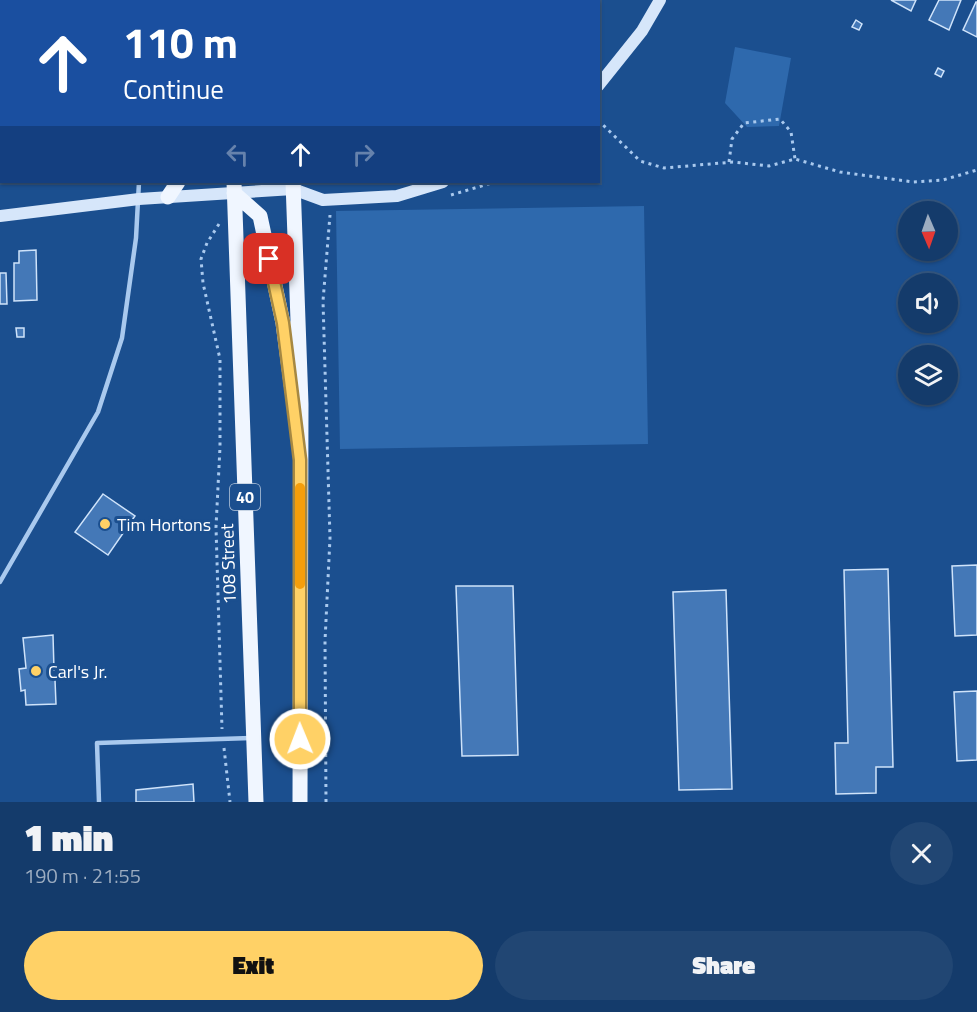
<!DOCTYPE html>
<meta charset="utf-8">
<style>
:root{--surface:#143b6b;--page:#214673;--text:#f1f3f6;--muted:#9dadc1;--line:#33557e;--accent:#ffd166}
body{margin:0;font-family:"Titillium Web",sans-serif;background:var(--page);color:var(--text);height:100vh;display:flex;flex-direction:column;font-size:22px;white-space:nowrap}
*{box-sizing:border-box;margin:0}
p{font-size:20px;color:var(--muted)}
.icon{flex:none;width:33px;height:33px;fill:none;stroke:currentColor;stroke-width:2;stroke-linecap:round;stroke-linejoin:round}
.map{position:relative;height:802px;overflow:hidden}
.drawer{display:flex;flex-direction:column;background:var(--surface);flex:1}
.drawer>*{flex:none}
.guide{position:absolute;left:0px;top:0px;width:600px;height:183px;box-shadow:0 2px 4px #0004,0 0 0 2px var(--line);background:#1a4fa0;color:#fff;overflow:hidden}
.needle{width:39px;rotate:178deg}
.tools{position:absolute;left:898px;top:201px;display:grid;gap:12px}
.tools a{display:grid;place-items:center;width:60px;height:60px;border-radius:50%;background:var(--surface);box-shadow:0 2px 4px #0004,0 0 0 2px var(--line);font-size:30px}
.pin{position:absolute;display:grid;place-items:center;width:51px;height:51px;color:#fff;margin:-26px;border-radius:12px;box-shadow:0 3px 9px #0006}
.me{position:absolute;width:66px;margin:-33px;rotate:359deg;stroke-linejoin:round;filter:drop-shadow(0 0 4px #0008)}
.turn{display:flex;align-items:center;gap:21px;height:126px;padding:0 24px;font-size:27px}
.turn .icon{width:78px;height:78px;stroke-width:2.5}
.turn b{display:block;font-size:42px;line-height:51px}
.lanes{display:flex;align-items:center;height:57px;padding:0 24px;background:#0003;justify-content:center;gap:30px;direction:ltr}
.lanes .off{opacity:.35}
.round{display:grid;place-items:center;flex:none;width:63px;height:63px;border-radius:32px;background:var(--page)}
.head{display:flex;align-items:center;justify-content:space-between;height:102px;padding:0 24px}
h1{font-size:36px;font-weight:800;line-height:45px}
.cta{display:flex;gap:12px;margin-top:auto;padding:12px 24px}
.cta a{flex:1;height:69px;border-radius:36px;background:var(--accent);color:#111;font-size:24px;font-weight:800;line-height:69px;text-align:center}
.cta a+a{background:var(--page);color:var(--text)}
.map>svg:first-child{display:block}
.green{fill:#2e69ad}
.building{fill:#4478b7;stroke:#cfe3fa;stroke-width:1.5}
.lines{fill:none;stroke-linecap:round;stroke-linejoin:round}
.path{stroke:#a9c9ee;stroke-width:3;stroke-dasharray:3 4.5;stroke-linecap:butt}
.lane{stroke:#a9c9ee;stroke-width:4.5}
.secondary{stroke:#d6e6fa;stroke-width:12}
.primary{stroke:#f0f6ff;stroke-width:15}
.route-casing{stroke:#a68842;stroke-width:15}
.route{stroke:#ffd166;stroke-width:10}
.slow{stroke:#f59e0b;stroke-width:10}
.poi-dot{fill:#ffd166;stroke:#1b4f8f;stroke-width:2}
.labels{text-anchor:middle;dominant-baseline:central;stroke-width:6;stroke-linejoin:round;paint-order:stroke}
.shield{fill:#1b4f8f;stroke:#bbcadd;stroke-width:1.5}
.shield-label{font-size:16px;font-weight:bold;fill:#fff}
.poi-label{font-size:18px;fill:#fff;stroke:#1b4f8f;text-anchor:start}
.street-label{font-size:18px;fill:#fff;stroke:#1b4f8f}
</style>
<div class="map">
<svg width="977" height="802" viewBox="0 0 977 802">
<rect width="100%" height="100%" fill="#1b4f8f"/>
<path class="green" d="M735,47L791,58L779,126L747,127L725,103Z
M644,206L648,444L340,449L336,211Z"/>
<path class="building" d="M0,0H17L19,2H2V8Z
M891,0H916L911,11Z
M939,0H961L949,30L929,20Z
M976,2H977V37L963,30Z
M856,20L862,24L859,30L852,27Z
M938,68L944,71L941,77L935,74Z
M0,124H2L0,168Z
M36,250L37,300L14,301V263H19V251Z
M0,273H6L7,304H0Z
M16,328H24V337H17Z
M103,494L135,516L108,555L75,532Z
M977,565V635L955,636L952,566Z
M888,569L893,767H876V793L836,794L835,743H848L844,570Z
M456,586H513L518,755L462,756Z
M726,590L732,789L679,790L673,592Z
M53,635L54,670L51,671L52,680H55L56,704L26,705L25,690L21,691L19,669L26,668L23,638Z
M977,691V760L957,761L954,692Z
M193,784L194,802H136V790Z"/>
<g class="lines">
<path class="path" d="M188,0V2
M386,0V2
M598,120L640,161L664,168L733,162L769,166L795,159L840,172L913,182L943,180L977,170
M729,162L732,139L744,123L780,119L791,132L795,159
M451,195L495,182
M219,224L207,243L201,259L203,283L220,359V447L216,527L222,729
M224,748L230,802
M326,802L325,641L330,538L323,301L330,215"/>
<path class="lane" d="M136,0V2
M0,582L98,412L122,338L136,238L139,182
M99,802L97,743L251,738"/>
<path class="secondary" d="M598,86L642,31L660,0
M0,216L139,199L293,189L323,200L397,196L443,182"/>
<path class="primary" d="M227,0V2
M281,0V2
M234,182L256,802
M293,182L301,404L300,802
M234,193L260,216L283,323L292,391
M168,197L178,182"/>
</g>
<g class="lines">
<defs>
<path id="route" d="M269,259L283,323L300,460V739"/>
</defs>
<use href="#route" class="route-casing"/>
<use href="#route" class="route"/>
<path class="slow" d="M300,584V488"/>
</g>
<g class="poi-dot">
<circle cx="105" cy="524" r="6"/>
<circle cx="36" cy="671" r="6"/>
</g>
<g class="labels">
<rect class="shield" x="230" y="484" width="30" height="26" rx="4.5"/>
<g class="shield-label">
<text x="245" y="497">40</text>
</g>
<g class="poi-label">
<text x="117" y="524">Tim Hortons</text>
<text x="48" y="671">Carl's Jr.</text>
</g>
<g class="street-label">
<text transform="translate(228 564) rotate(-92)">108 Street</text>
</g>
</g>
</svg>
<div class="tools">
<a><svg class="needle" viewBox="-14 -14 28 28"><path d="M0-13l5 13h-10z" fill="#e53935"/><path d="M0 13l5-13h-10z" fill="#9dadc1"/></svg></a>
<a><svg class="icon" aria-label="sound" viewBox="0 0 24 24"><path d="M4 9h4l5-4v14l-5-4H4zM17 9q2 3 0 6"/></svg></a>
<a><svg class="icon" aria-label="layers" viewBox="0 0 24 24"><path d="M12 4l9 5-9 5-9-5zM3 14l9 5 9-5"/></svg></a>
</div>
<div class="pin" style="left:269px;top:259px;background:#d93025"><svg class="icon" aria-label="arrive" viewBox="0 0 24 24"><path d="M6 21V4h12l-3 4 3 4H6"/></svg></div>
<svg class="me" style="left:300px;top:739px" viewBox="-20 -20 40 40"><circle r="17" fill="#ffd166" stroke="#fff" stroke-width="3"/><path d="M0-11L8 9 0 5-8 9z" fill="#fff"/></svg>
<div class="guide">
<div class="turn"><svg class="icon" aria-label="ahead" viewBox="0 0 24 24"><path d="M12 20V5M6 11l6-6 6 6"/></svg><div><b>110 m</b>Continue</div></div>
<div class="lanes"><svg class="icon off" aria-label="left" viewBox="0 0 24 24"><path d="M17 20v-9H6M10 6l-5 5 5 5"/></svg><svg class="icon" aria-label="ahead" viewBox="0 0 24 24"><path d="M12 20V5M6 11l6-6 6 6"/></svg><svg class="icon off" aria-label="right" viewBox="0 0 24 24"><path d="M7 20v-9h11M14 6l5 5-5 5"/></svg></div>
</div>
</div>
<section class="drawer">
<div class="head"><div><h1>1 min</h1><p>190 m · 21:55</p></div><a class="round"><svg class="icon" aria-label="close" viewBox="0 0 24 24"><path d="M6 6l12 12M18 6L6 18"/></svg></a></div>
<div class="cta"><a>Exit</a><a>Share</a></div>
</section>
